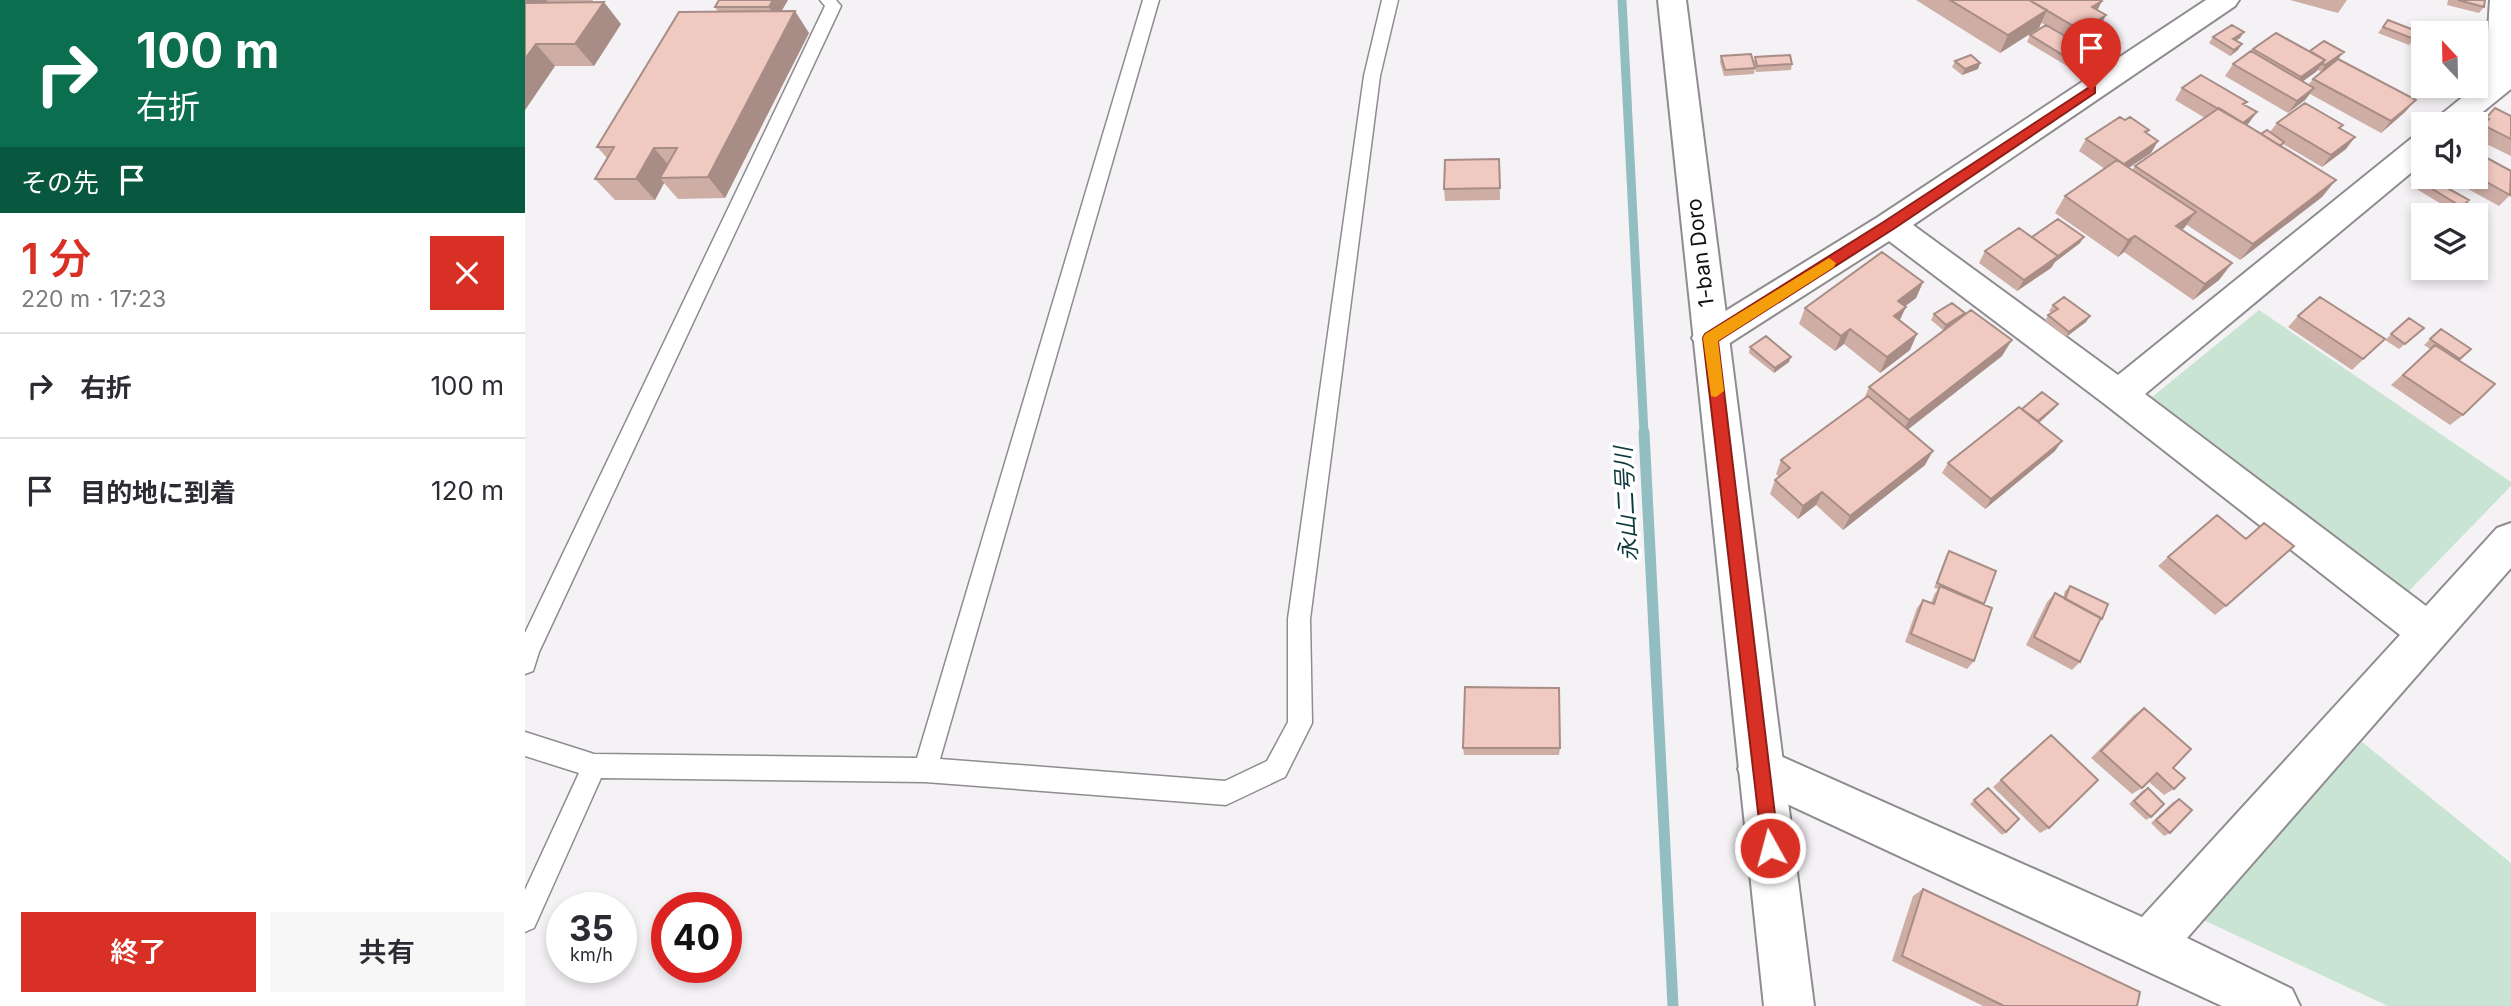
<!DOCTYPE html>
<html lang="ja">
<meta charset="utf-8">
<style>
:root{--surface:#fff;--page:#f7f7f7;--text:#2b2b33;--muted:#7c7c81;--line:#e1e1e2;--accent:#d93025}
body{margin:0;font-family:Inter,"Noto Sans JP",sans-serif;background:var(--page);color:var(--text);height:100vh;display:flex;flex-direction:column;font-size:26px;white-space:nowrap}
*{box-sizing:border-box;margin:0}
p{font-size:23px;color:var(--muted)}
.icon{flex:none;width:38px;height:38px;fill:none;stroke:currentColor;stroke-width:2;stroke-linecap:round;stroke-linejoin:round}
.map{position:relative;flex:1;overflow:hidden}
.side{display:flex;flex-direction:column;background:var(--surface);width:525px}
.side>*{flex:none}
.top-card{background:#0b6e4f;color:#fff;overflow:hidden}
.needle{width:46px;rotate:338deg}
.fabs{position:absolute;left:1886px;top:21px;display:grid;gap:14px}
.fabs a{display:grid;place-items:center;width:77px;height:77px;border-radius:0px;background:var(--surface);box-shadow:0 4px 10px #0003;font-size:35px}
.speed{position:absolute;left:21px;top:892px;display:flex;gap:14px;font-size:35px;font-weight:700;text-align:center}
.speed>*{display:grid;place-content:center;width:91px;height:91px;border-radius:50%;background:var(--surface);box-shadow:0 4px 10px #0003;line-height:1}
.speed small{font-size:18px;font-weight:400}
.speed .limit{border:10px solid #d22;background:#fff;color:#111}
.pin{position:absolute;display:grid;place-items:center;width:60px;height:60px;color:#fff;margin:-72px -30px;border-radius:50% 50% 50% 0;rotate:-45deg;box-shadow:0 0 7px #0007}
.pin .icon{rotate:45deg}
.me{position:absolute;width:77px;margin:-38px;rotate:353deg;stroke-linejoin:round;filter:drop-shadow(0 0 5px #0008)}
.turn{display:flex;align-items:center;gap:24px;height:147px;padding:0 21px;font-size:32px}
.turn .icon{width:91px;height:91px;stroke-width:2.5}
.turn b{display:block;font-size:49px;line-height:60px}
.then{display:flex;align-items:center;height:66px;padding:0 21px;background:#0003;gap:14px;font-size:26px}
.round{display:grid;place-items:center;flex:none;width:74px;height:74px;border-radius:0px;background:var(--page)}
.summary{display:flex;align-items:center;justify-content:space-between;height:119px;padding:0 21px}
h1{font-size:42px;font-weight:600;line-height:52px;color:var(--accent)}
.cta{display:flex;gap:14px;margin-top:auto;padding:14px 21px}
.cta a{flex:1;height:80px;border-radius:0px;background:var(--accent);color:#fff;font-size:28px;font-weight:600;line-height:80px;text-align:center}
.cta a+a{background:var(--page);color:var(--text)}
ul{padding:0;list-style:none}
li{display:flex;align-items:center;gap:21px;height:105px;padding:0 21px;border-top:2px solid var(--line)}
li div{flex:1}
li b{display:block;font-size:26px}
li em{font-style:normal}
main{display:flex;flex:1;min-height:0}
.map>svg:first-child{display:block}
.green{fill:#c9e4d2}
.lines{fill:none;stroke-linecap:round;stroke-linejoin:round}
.stream-far1{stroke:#92bdc1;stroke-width:9}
.stream{stroke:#92bdc1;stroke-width:11}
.service-casing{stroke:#8f8c90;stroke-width:3}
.minor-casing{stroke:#8f8c90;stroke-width:4}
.tertiary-casing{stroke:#8f8c90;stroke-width:4}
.service{fill:#fff;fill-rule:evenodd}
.minor{fill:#fff;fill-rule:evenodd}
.tertiary{fill:#fff;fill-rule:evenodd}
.wall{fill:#ceada5;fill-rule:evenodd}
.shaded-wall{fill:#a88d86}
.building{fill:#f0c9c0;stroke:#a88d86;stroke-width:2}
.route{fill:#d93025;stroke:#8d1f18;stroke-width:2}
.slow{fill:#f59e0b}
.labels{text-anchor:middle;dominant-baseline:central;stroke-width:7;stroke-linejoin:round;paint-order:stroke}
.street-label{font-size:21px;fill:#110f11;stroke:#fff}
.water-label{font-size:23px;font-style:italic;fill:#0e393c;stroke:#fff}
</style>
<main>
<section class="side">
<div class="top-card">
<div class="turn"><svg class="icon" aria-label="right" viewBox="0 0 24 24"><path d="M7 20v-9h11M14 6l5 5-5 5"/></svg><div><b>100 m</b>右折</div></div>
<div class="then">その先<svg class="icon" aria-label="arrive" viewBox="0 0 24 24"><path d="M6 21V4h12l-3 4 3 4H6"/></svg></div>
</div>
<div class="summary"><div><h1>1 分</h1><p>220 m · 17:23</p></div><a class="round" style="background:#d93025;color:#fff"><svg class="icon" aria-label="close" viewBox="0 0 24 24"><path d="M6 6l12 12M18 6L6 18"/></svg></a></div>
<ul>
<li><svg class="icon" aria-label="right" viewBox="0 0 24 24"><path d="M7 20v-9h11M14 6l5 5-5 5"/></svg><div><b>右折</b></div><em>100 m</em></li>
<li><svg class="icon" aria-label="arrive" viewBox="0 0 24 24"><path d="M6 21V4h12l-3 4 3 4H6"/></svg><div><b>目的地に到着</b></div><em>120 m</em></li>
</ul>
<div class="cta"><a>終了</a><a>共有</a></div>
</section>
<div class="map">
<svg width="1986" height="1006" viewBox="0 0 1986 1006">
<rect width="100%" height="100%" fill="#f5f2f6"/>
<path class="green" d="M1734,310L1986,482V486L1884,591L1627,397Z
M1837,742L1986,863V1006H1863L1674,918Z"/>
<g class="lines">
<path class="stream-far1" d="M1097,0L1119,433"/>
<path class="stream" d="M1119,432L1148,1006"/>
<defs>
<path id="service" d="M295,0H311L316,6L14,652L8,671L0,674V633L300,6Z
M618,0H634L415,759L700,781L742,761L763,722V619L839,76L857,0H873L855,76L785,619L787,723L760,777L701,805L400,782L76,778L9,928L0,932V890L54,773L0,756V732L69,754L392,758Z"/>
<path id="minor" d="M1681,0H1714L1710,6L1388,225L1593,375L1888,137L1899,134V162L1620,394L1901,606L1972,528L1986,523V568L1662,938L1767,989L1775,1006H1697L1219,784L1213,769L1219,754L1235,747L1617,917L1875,635L1581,405L1364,241L1197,348L1185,352L1173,348L1167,338L1173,328L1353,217Z
M1965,0H1986V89L1943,124H1909L1913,117L1960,79Z"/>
<path id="tertiary" d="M1133,0H1161L1289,1006H1239Z"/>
</defs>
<use href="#service" class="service-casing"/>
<use href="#minor" class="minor-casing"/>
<use href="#tertiary" class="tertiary-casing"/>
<use href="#service" class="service"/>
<use href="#minor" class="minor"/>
<use href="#tertiary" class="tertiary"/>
</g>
<path class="wall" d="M0,0H68L67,2L96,24L69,66H30L0,110Z
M263,0L256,11L284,33L200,198L153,199L139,183L130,200H90L70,179L82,158L72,147L193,12L190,7Z
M1391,0H1576L1572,10L1575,27L1551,43L1558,55L1542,66L1502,42L1505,35L1521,25L1516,23L1514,28L1475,53Z
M1765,0H1822L1813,13Z
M1923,0H1960L1959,7L1954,13L1922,5Z
M1863,20L1889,39L1884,45L1853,33Z
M1899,32V52L1888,48Z
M1688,37L1715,38L1711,40L1713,50L1705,56L1684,43Z
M1728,49L1785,51L1813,59L1891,100L1880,112L1856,133L1785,94L1780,100L1763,113L1700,76L1708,64ZM1809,62L1788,79L1783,85L1778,81L1793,70L1796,72Z
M1196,56L1229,63L1230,57L1267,64L1266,70L1231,72L1230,68L1229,74L1199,76L1195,62Z
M1430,61L1455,63L1453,69L1437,75L1427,67Z
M1899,65V75L1893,72Z
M1657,88L1722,102L1719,105L1732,112L1722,125L1736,134L1745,132L1752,123L1818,125L1815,128L1821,149L1797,167L1758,144L1756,146L1797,197L1715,260L1662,225L1657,230L1707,263L1694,280L1668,300L1599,252L1593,257L1530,213L1540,196L1580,169L1554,151L1561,139L1600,120L1624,130L1622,134L1633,141L1626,153L1604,168L1607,170L1610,166L1680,118L1650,100Z
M1970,108L1986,116V156L1951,139V133L1953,131L1951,130V128Z
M974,159L975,200L920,201L919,189Z
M1899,177H1951L1986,194L1974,206L1932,183L1925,189L1944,200L1931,213L1885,185L1891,179Z
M1507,237L1555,243L1530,262L1526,268L1492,291L1454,263L1460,251Z
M1398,282L1391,298L1380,306L1374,321L1385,350L1355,373L1319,344L1310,351L1274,324L1280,308Z
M1528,305L1565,316L1561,322L1541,337L1520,321L1523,315L1527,313L1524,311Z
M1440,313L1438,317L1477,356L1382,430L1400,465L1318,530L1291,505L1273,519L1245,494L1250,480L1254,477L1251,474L1256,460L1339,399L1344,387L1426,325L1418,330L1406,320L1409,314Z
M1773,316L1860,339L1827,370L1763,327Z
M1884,318L1899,328L1874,349L1860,340Z
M1916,329L1946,349L1934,360L1938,415L1925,425L1866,385L1905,349L1899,345Z
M1225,347L1264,362L1249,373L1224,353Z
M1533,404L1529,409L1514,423L1530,451L1460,509L1417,473L1423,463L1497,409Z
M1424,551L1459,604L1449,661L1442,669L1380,642L1392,608L1398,600L1406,603L1409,595L1413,589L1409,588L1421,556Z
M1643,557L1701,606L1690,615L1633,566Z
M1545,586L1577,619L1574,622L1555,662L1547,670L1501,645L1522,602L1530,593L1538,598L1540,591Z
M1619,708L1648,768L1649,789L1639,795L1624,782L1617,788L1607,794L1566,758L1609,715Z
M1526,735L1524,828L1515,833L1468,787Z
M938,748H1035L1034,755H939Z
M1463,788L1481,832L1477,835L1445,804Z
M1623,788L1626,817L1621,820L1604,804L1617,791Z
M1654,799L1645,833L1639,836L1626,823L1648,802Z
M1398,889L1612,1006H1458L1367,961L1388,896Z"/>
<path class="shaded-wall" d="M0,0H21L25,5L0,13Z
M248,0H263L252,19L244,7Z
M1577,1L1571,13L1567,7Z
M79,2L96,24L69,66L50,44Z
M1522,10L1514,28L1475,53L1483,35Z
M270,11L284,33L200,198L183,177Z
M1581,15L1575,27L1551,43L1557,31Z
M1719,32L1715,38L1704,45L1708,39Z
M11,44L30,66L0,110V59Z
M1717,44L1713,50L1705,56L1709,50Z
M1562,49L1558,55L1542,66L1546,60Z
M1819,52L1814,58L1796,72L1800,65Z
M1800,60L1791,72L1767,89L1776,77Z
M1455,63L1453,69L1437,75L1440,69Z
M1789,88L1780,100L1763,113L1772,101Z
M1891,100L1880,112L1856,133L1866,121Z
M1732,112L1723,124L1709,135L1717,123Z
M1830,137L1821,149L1797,167L1806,155Z
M1633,141L1626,153L1591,176L1598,165Z
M129,148L147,169L135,178L139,183L130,200L111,179Z
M1811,180L1797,197L1715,260L1728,244Z
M1671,212L1659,228L1640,243L1651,226Z
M1610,236L1599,252L1593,257L1603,240Z
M1559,237L1555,243L1530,262L1526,268L1492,291L1499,280Z
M1707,263L1694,280L1668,300L1680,284Z
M1398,282L1391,298L1366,317L1373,301Z
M1381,307L1374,322L1369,316Z
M1440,313L1437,318L1418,330L1421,325Z
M1565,316L1561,322L1541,337L1544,332Z
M1325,329L1319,344L1310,351L1316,336Z
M1392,334L1385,350L1355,373L1362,357Z
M1487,340L1477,356L1376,435L1384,420Z
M1266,357L1264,362L1249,373L1250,368Z
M1533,404L1529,409L1508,428L1511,423Z
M1537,441L1530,451L1460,509L1466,499Z
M1408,451L1400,465L1318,530L1325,516Z
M1297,492L1291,505L1273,519L1278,506Z"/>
<path class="building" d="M194,0H248L244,7H190Z
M1425,0H1504L1522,10L1483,35Z
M1504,0H1576L1577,1L1567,7L1581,15L1557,31Z
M1933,0H1960L1959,7Z
M79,2L50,44H11L0,59V3Z
M270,11L183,177L135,178L152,148H129L111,179H70L89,147H72L154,12Z
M1863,20L1894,32L1889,39L1858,27Z
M1521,25L1562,49L1546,60L1505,35Z
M1707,25L1719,32L1708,39L1717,44L1709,50L1688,37Z
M1899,32L1901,33H1899V44L1893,42Z
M1751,33L1800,60L1776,77L1728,49Z
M1799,41L1819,52L1800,65L1797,64L1800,60L1785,51Z
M1726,51L1789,88L1772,101L1708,64Z
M1226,54L1230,68L1200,70L1196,56Z
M1265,55L1267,64L1232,66L1230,57Z
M1446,55L1455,63L1440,69L1430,61Z
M1813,59L1891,100L1866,121L1788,79Z
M1676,75L1722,102L1718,104L1732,112L1718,123L1657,88Z
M1780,103L1818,125L1814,128L1830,137L1806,155L1752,123Z
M1694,108L1811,180L1728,244L1610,166Z
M1970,108L1986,116V139L1958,125L1964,119L1961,118Z
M1595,117L1600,120L1605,117L1624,130L1620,132L1633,141L1599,164L1561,139Z
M1742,130L1759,142L1755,146L1736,134Z
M1951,152L1986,171L1985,195L1951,176Z
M974,159L975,188L919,189L920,160Z
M1592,160L1671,212L1651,226L1707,263L1680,284L1610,236L1603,240L1540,196Z
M1899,173V177H1927L1934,181L1924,189L1944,200L1937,207L1891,179Z
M1533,219L1559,237L1533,256L1507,237Z
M1494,228L1533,256L1499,280L1460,251Z
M1357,252L1398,282L1373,301L1381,307L1369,316L1392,334L1362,357L1325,329L1316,336L1280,308Z
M1539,297L1565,316L1544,332L1523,315L1533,309L1528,305Z
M1795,297L1860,339L1838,359L1773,316Z
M1427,303L1440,313L1421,325L1409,314Z
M1446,310L1487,340L1384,420L1344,387Z
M1884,318L1899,328L1880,344L1866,334Z
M1916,329L1946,349L1935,359L1905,339Z
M1241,336L1266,357L1250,368L1225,347Z
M1910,345L1970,384L1938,415L1878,375Z
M1517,392L1533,404L1513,421L1497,409Z
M1343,396L1408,451L1325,516L1297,492L1278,506L1250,480L1265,468L1256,460Z
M1494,407L1537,441L1466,499L1423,463Z
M1692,515L1721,539L1739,523L1769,546L1701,606L1643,557Z
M1424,551L1471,571L1459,604L1412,583Z
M1415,586L1467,608L1449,661L1386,634L1398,600L1409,604Z
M1545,586L1583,604L1577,619L1540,599Z
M1530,593L1576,618L1555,662L1509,637Z
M940,687L1034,688L1035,748H938Z
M1619,708L1666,749L1648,768L1660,778L1649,789L1632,773L1617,788L1576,751Z
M1526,735L1573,780L1524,828L1476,780Z
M1463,788L1494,819L1481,832L1449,800Z
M1623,788L1639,804L1626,817L1609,801Z
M1654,799L1667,810L1645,833L1631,820Z
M1398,889L1615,992L1612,1006H1479L1377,956Z"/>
<path class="route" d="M1566,86L1570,87V93L1370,228L1193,341L1254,848L1252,855L1245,857L1238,855L1178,338L1180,334L1360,221Z"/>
<path class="slow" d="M1304,258L1311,263L1309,267L1193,341L1199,391L1191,397L1186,396L1178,338L1180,334Z"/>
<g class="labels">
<g class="street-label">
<text transform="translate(1175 253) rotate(-97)">1-ban Doro</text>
</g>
<g class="water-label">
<text transform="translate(1101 504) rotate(-93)">永山二号川</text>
</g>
</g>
</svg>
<div class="fabs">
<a><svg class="needle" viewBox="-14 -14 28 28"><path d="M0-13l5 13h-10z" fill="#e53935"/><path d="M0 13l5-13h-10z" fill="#7c7c81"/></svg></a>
<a><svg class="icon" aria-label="sound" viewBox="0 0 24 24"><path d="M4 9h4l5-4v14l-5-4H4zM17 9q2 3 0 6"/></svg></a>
<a><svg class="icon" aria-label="layers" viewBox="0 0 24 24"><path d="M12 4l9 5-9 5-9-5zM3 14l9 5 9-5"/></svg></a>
</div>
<div class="speed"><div>35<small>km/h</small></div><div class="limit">40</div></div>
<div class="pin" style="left:1566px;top:90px;background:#d93025"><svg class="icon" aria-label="arrive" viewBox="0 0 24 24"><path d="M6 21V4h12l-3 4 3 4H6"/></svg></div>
<svg class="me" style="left:1245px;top:848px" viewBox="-20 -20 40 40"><circle r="17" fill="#d93025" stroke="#fff" stroke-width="3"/><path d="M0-11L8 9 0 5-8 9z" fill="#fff"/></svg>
</div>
</main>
